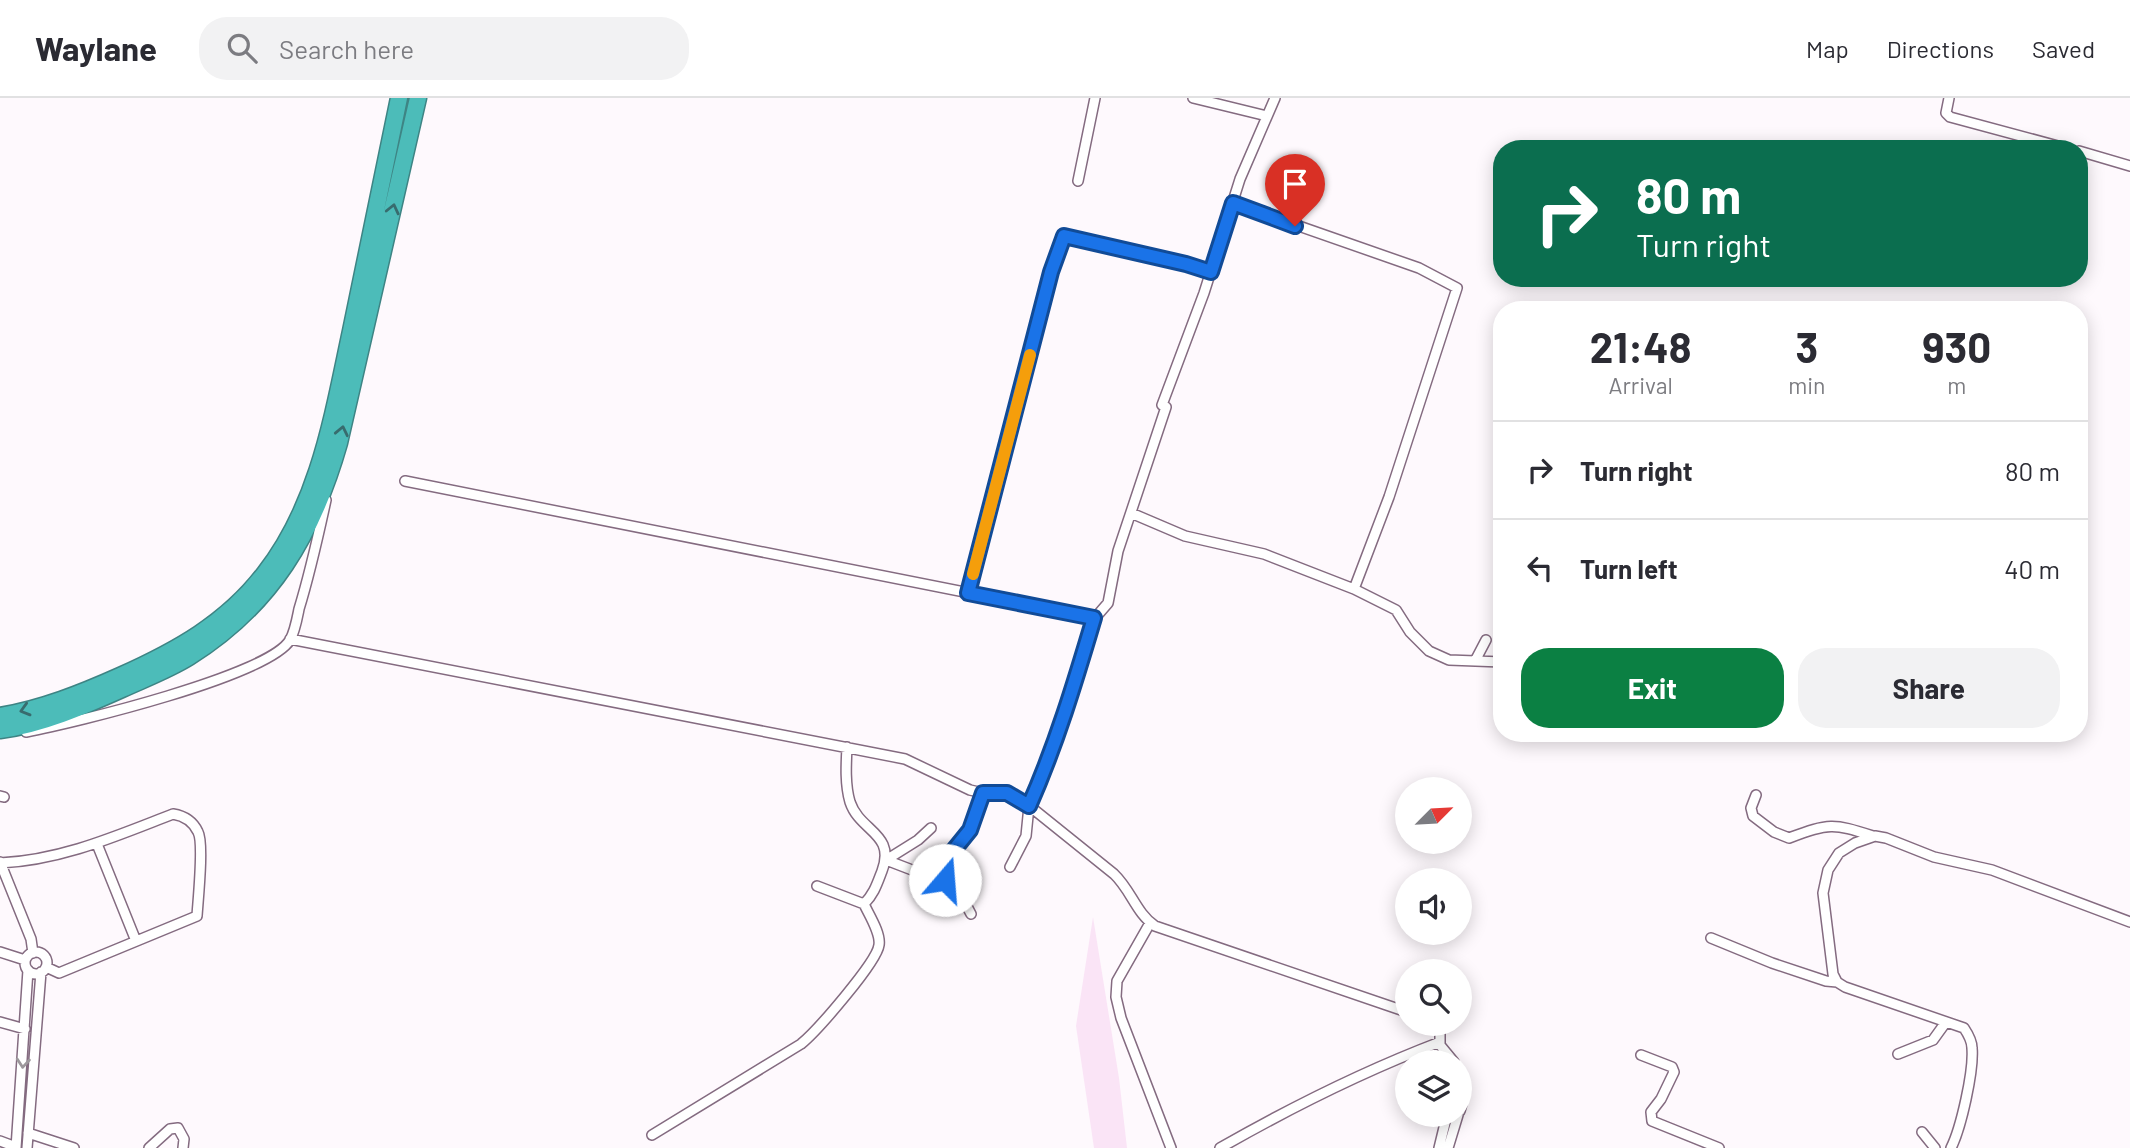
<!DOCTYPE html>
<style>
:root{--surface:#fff;--page:#f2f2f3;--text:#2b2b33;--muted:#7c7c81;--line:#e1e1e2;--accent:#0b8043}
body{margin:0;font-family:Barlow,sans-serif;background:var(--page);color:var(--text);height:100vh;display:flex;flex-direction:column;font-size:26px;white-space:nowrap}
*{box-sizing:border-box;margin:0}
p{font-size:23px;color:var(--muted)}
.icon{flex:none;width:38px;height:38px;fill:none;stroke:currentColor;stroke-width:2;stroke-linecap:round;stroke-linejoin:round}
.map{position:relative;flex:1;overflow:hidden}
.sheet{position:absolute;left:1493px;top:203px;width:595px;height:441px;display:flex;flex-direction:column;background:var(--surface);border-radius:28px;box-shadow:0 4px 18px #0003}
.sheet>*{flex:none}
.guide{position:absolute;left:1493px;top:42px;width:595px;height:147px;border-radius:28px;box-shadow:0 4px 18px #0003;background:#0b6e4f;color:#fff;overflow:hidden}
.needle{width:46px;rotate:66deg}
.controls{position:absolute;left:1395px;top:679px;display:grid;gap:14px}
.controls a{display:grid;place-items:center;width:77px;height:77px;border-radius:50%;background:var(--surface);box-shadow:0 4px 18px #0003;font-size:35px}
.pin{position:absolute;display:grid;place-items:center;width:60px;height:60px;color:#fff;margin:-72px -30px;border-radius:50% 50% 50% 0;rotate:-45deg;box-shadow:0 0 7px #0007}
.pin .icon{rotate:45deg}
.me{position:absolute;width:77px;margin:-38px;rotate:18deg;stroke-linejoin:round;filter:drop-shadow(0 0 5px #0008)}
.turn{display:flex;align-items:center;gap:24px;height:147px;padding:0 28px;font-size:32px}
.turn .icon{width:91px;height:91px;stroke-width:2.5}
.turn b{display:block;font-size:49px;line-height:60px}
.eta{display:flex;justify-content:space-evenly;align-items:center;height:119px;text-align:center}
.eta b{font-size:42px;font-weight:700;line-height:49px}
.cta{display:flex;gap:14px;margin-top:auto;padding:14px 28px}
.cta a{flex:1;height:80px;border-radius:28px;background:var(--accent);color:#fff;font-size:28px;font-weight:700;line-height:80px;text-align:center}
.cta a+a{background:var(--page);color:var(--text)}
ul{padding:0;list-style:none}
li{display:flex;align-items:center;gap:21px;height:98px;padding:0 28px;border-top:2px solid var(--line)}
li div{flex:1}
li b{display:block;font-size:26px}
li em{font-style:normal}
header{display:flex;align-items:center;gap:42px;box-sizing:border-box;height:98px;padding:0 35px;background:var(--surface);border-bottom:2px solid var(--line)}
header strong{font-size:33px}
nav{display:flex;gap:38px;margin-inline-start:auto;font-size:24px}
.search{width:490px;height:63px;background:var(--page);display:flex;align-items:center;gap:18px;box-sizing:border-box;padding:0 24px;border-radius:28px;color:var(--muted);font-size:26px}
.map>svg:first-child{display:block}
.green{fill:#fae4f6}
.lines{fill:none;stroke-linecap:round;stroke-linejoin:round}
.street-casing{stroke:#846b80;stroke-width:12}
.highway-casing{stroke:#3e8484;stroke-width:19}
.street{stroke:#fff;stroke-width:9}
.highway{stroke:#4cbcb9;stroke-width:16}
.oneway{stroke:#386c6e}
.oneway2{stroke:#9d989c}
.route-casing{stroke:#114b97;stroke-width:18}
.route{stroke:#1a73e8;stroke-width:12}
.slow{stroke:#f59e0b;stroke-width:12}
</style>
<header>
<strong>Waylane</strong>
<div class="search"><svg class="icon" aria-label="search" viewBox="0 0 24 24"><circle cx="10" cy="10" r="6"/><path d="M15 15l6 6"/></svg>Search here</div>
<nav><a>Map</a><a>Directions</a><a>Saved</a></nav>
</header>
<div class="map">
<svg width="2130" height="1050" viewBox="0 0 2130 1050">
<rect width="100%" height="100%" fill="#fef9fd"/>
<path class="green" d="M1093,819L1119,980L1127,1050H1094L1076,928Z"/>
<g class="lines">
<defs>
<path id="street" d="M1193,0L1267,18
M1949,0L1946,15L1950,19L2069,51
M2079,53L2130,68
M1078,83L1095,0
M1233,105L1419,170L1457,190L1389,399L1354,491
M1162,307L1204,195L1240,81L1275,0
M405,383L1095,520
M1131,415L1185,438L1264,456L1354,491L1396,512L1410,534L1429,553L1449,562L1502,564
M968,495L1051,174L1064,138L1186,166L1211,174
M290,541L905,661L970,692L983,695L1007,696L1022,702L1114,776C1131,792 1136,815 1155,828L1407,914
M1475,563L1486,542
M26,634C73,625 268,578 290,542C295,533 297,521 299,511C310,475 318,439 326,402
M847,649C846,667 845,687 850,704C860,734 896,735 882,773C877,786 874,796 864,806
M1756,697L1751,710L1753,718L1774,734L1789,740C1830,725 1832,725 1873,738
M0,698L4,699
M97,746L136,843
M886,762L933,780L945,782L961,797L971,816
M886,762L918,742L931,730
M0,764L31,841L33,855
M0,765C62,762 116,738 173,716C185,718 193,723 198,734C204,745 198,802 197,818L59,875L46,869
M1010,769L1026,738L1029,708L1065,616L1095,520L1108,505L1118,453L1166,309
M945,782L953,753L970,731L983,695
M1150,825L1117,883L1116,899L1121,920L1171,1050
M1711,840L1772,865L1826,883L1837,884
M0,854L25,862
M25 865a11 11 0 1 1 22 0a11 11 0 1 1-22 0Z
M0,924L25,931
M1436,926L1440,934V947L1454,964
M1898,956L1933,942L1946,924
M1641,957L1672,969L1674,974L1661,1001L1651,1014L1652,1023L1719,1050
M1460,1013L1465,995
M1922,1034L1935,1050
M28,1035L74,1050
M652,1037L801,946C817,933 877,864 879,847C881,835 869,817 864,806L817,788
M0,1043L16,1049
M16,1050L28,872
M27,1050L41,874
M149,1050L170,1031L178,1030L184,1041L183,1050
M1220,1050C1290,1010 1364,973 1440,944
M1439,1050L1447,1017
M1448,1050L1458,1017
M1951,1050C1961,1030 1974,973 1972,950C1972,943 1968,936 1964,930L1845,889L1837,884L1833,876L1823,795L1828,772L1839,755L1855,745L1875,738L1886,740L1934,759L1992,772L2130,824"/>
<path id="highway" d="M0,618C42,611 82,595 120,578C176,553 227,525 265,475C319,406 333,317 351,233C367,156 383,78 399,0
M0,632C41,627 84,608 122,591C144,581 168,572 189,559C272,507 313,436 339,345L418,0"/>
</defs>
<use href="#street" class="street-casing"/>
<use href="#highway" class="highway-casing"/>
<use href="#street" class="street"/>
<use href="#highway" class="highway"/>
</g>
<defs><path id="oneway-chevron" d="M-2-3.5L2.5 0L-2 3.5" fill="none" stroke-width="1.6" stroke-linecap="round" stroke-linejoin="round" transform="scale(1.75)"/></defs>
<g class="oneway">
<use href="#oneway-chevron" transform="translate(393 111) rotate(-77)"/>
<use href="#oneway-chevron" transform="translate(342 333) rotate(-78)"/>
<use href="#oneway-chevron" transform="translate(25 612) rotate(164)"/>
</g>
<use class="oneway2" href="#oneway-chevron" transform="translate(23 965) rotate(95)"/>
<g class="lines">
<defs>
<path id="route" d="M945,782L953,753L970,732L983,695H1007L1029,708C1056,647 1075,584 1094,520L968,495L1051,174L1064,138L1186,166L1211,174L1233,105L1295,128"/>
</defs>
<use href="#route" class="route-casing"/>
<use href="#route" class="route"/>
<path class="slow" d="M973,476L1030,257"/>
</g>
</svg>
<div class="controls">
<a><svg class="needle" viewBox="-14 -14 28 28"><path d="M0-13l5 13h-10z" fill="#e53935"/><path d="M0 13l5-13h-10z" fill="#7c7c81"/></svg></a>
<a><svg class="icon" aria-label="sound" viewBox="0 0 24 24"><path d="M4 9h4l5-4v14l-5-4H4zM17 9q2 3 0 6"/></svg></a>
<a><svg class="icon" aria-label="search" viewBox="0 0 24 24"><circle cx="10" cy="10" r="6"/><path d="M15 15l6 6"/></svg></a>
<a><svg class="icon" aria-label="layers" viewBox="0 0 24 24"><path d="M12 4l9 5-9 5-9-5zM3 14l9 5 9-5"/></svg></a>
</div>
<div class="pin" style="left:1295px;top:128px;background:#d93025"><svg class="icon" aria-label="arrive" viewBox="0 0 24 24"><path d="M6 21V4h12l-3 4 3 4H6"/></svg></div>
<svg class="me" style="left:945px;top:782px" viewBox="-20 -20 40 40"><circle r="19" fill="#fff"/><path d="M0-13L10 11 0 6-10 11z" fill="#1a73e8"/></svg>
<div class="guide">
<div class="turn"><svg class="icon" aria-label="right" viewBox="0 0 24 24"><path d="M7 20v-9h11M14 6l5 5-5 5"/></svg><div><b>80 m</b>Turn right</div></div>
</div>
<section class="sheet">
<div class="eta">
<div><b>21:48</b><p>Arrival</p></div>
<div><b>3</b><p>min</p></div>
<div><b>930</b><p>m</p></div>
</div>
<ul>
<li><svg class="icon" aria-label="right" viewBox="0 0 24 24"><path d="M7 20v-9h11M14 6l5 5-5 5"/></svg><div><b>Turn right</b></div><em>80 m</em></li>
<li><svg class="icon" aria-label="left" viewBox="0 0 24 24"><path d="M17 20v-9H6M10 6l-5 5 5 5"/></svg><div><b>Turn left</b></div><em>40 m</em></li>
</ul>
<div class="cta"><a>Exit</a><a>Share</a></div>
</section>
</div>
